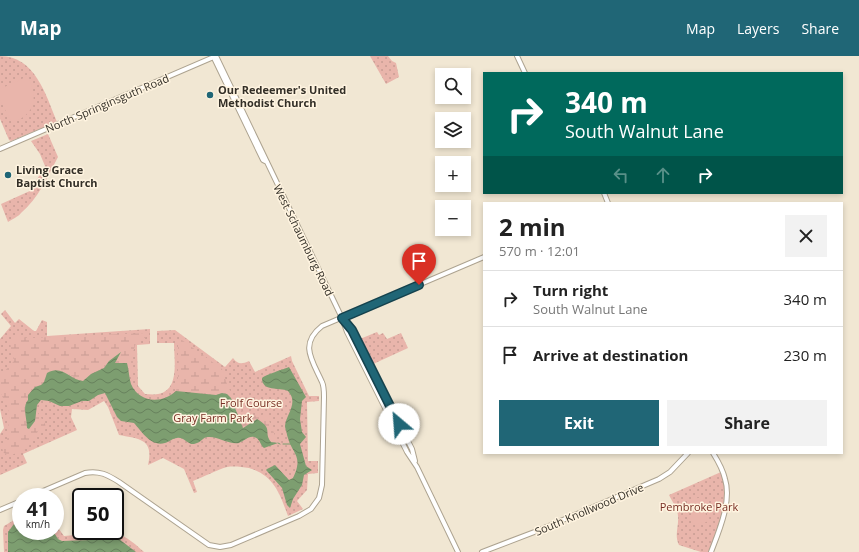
<!DOCTYPE html>
<meta charset="utf-8">
<style>
:root{--surface:#fff;--page:#f2f2f2;--text:#222;--muted:#767676;--line:#e0e0e0;--accent:#206676}
body{margin:0;font-family:"Open Sans",sans-serif;background:var(--page);color:var(--text);height:100vh;display:flex;flex-direction:column;font-size:15px;white-space:nowrap}
*{box-sizing:border-box;margin:0}
p{font-size:13px;color:var(--muted)}
.icon{flex:none;width:22px;height:22px;fill:none;stroke:currentColor;stroke-width:2;stroke-linecap:round;stroke-linejoin:round}
.map{position:relative;flex:1;overflow:hidden}
.drawer{position:absolute;left:483px;top:146px;width:360px;height:252px;display:flex;flex-direction:column;background:var(--surface);border-radius:0px;box-shadow:0 2px 6px #0003}
.drawer>*{flex:none}
.guide{position:absolute;left:483px;top:16px;width:360px;height:122px;border-radius:0px;box-shadow:0 2px 6px #0003;background:#00695c;color:#fff;overflow:hidden}
.controls{position:absolute;left:435px;top:12px;display:grid;gap:8px}
.controls a{display:grid;place-items:center;width:36px;height:36px;border-radius:0px;background:var(--surface);box-shadow:0 2px 6px #0003;font-size:20px}
.speed{position:absolute;left:12px;top:432px;display:flex;gap:8px;font-size:20px;font-weight:700;text-align:center}
.speed>*{display:grid;place-content:center;width:52px;height:52px;border-radius:50%;background:var(--surface);box-shadow:0 2px 6px #0003;line-height:1}
.speed small{font-size:10px;font-weight:400}
.speed .limit{border:2px solid #111;border-radius:6px;background:#fff;color:#111}
.pin{position:absolute;display:grid;place-items:center;width:34px;height:34px;color:#fff;margin:-41px -17px;border-radius:50% 50% 50% 0;rotate:-45deg;box-shadow:0 0 4px #0007}
.pin .icon{rotate:45deg}
.me{position:absolute;width:44px;margin:-22px;rotate:333deg;stroke-linejoin:round;filter:drop-shadow(0 0 3px #0008)}
.turn{display:flex;align-items:center;gap:14px;height:84px;padding:0 16px;font-size:18px}
.turn .icon{width:52px;height:52px;stroke-width:2.5}
.turn b{display:block;font-size:28px;line-height:34px}
.lanes{display:flex;align-items:center;height:38px;padding:0 16px;background:#0003;justify-content:center;gap:20px;direction:ltr}
.lanes .off{opacity:.35}
.round{display:grid;place-items:center;flex:none;width:42px;height:42px;border-radius:0px;background:var(--page)}
.summary{display:flex;align-items:center;justify-content:space-between;height:68px;padding:0 16px}
h1{font-size:24px;font-weight:700;line-height:30px}
.action{display:flex;gap:8px;margin-top:auto;padding:8px 16px}
.action a{flex:1;height:46px;border-radius:0px;background:var(--accent);color:#fff;font-size:16px;font-weight:700;line-height:46px;text-align:center}
.action a+a{background:var(--page);color:var(--text)}
ul{padding:0;list-style:none}
li{display:flex;align-items:center;gap:12px;height:56px;padding:0 16px;border-top:1px solid var(--line)}
li div{flex:1}
li b{display:block;font-size:15px}
li em{font-style:normal}
header{display:flex;align-items:center;gap:24px;box-sizing:border-box;height:56px;padding:0 20px;background:var(--accent);color:#fff}
header strong{font-size:19px}
nav{display:flex;gap:22px;margin-inline-start:auto;font-size:14px}
.map>svg:first-child{display:block}
.green{fill:url(#green-dots)}
.wetland{fill:url(#wetland-marsh)}
.pitch{fill:#e9b5ab}
.water{fill:url(#water-waves)}
.lines{fill:none;stroke-linecap:round;stroke-linejoin:round}
.stream{stroke:#7d9e70;stroke-width:1}
.secondary-casing{stroke:#ada390;stroke-width:6}
.secondary{stroke:#fff;stroke-width:4}
.route-casing{stroke:#15424d;stroke-width:10}
.route{stroke:#206676;stroke-width:7}
.poi-dot{fill:#206676;stroke:#fff4e0;stroke-width:1.5}
.labels{text-anchor:middle;dominant-baseline:central;stroke-width:3;stroke-linejoin:round;paint-order:stroke}
.poi-label{font-size:11px;font-weight:bold;fill:#332f27;stroke:#fff4e0;text-anchor:start}
.street-label{font-size:11px;fill:#332f27;stroke:#fff4e0}
.park-label{font-size:11px;fill:#782f24;stroke:#fff4e0}
</style>
<header>
<strong>Map</strong>
<nav><a>Map</a><a>Layers</a><a>Share</a></nav>
</header>
<div class="map">
<svg width="859" height="496" viewBox="0 0 859 496">
<defs>
<pattern id="green-dots" width="8" height="8" patternUnits="userSpaceOnUse"><rect width="8" height="8" fill="#e9b5ab"/><path d="M2 2h.1M6 6h.1" fill="none" stroke="#c89c93" stroke-width="1.8" stroke-linecap="round"/></pattern>
<pattern id="wetland-marsh" width="20" height="14" patternUnits="userSpaceOnUse"><rect width="20" height="14" fill="#e9b5ab"/><path d="M1 5h8M5 5V1M11 12h8M15 12V8" fill="none" stroke="#c89c93"/></pattern>
<pattern id="water-waves" width="16" height="10" patternUnits="userSpaceOnUse"><rect width="16" height="10" fill="#7d9e70"/><path d="M0 5q4-4 8 0t8 0" fill="none" stroke="#67815c"/></pattern>
</defs>
<rect width="100%" height="100%" fill="#f1e7d3"/>
<path class="green" d="M0,0C35,0 46,39 57,66L11,85L9,84L0,63Z
M370,0H388L392,5L396,7L399,21L386,28Z
M48,78L58,101C48,120 38,143 21,157C18,161 12,163 8,166L1,148L32,134L36,125L45,110L40,98L31,85Z
M5,254L15,267L19,263L34,275H36L42,264L47,266V280L150,273V288L137,289L138,330L145,338C149,338 154,339 158,338C180,334 174,304 174,287H157V275L175,274L225,311L233,302C238,309 242,308 249,305L255,316L291,300L292,305L309,340H319V345L307,346L308,405H318V417L308,418L307,434L297,445L303,453L288,460C280,438 274,419 249,412C242,411 234,410 227,411C216,414 204,421 193,425L197,436L194,437L184,413L163,402L148,409C154,383 140,383 119,379L108,351L104,345L88,354L72,353L71,361L77,374L23,398L27,407L0,419V378L4,372L0,353V283L11,270L1,258Z
M377,276L379,279L383,277L387,283L401,277L408,292L371,309L360,283Z
M721,416C731,443 718,471 709,496H701L679,489C674,479 679,471 678,460C678,454 672,445 669,439Z
M21,460V475H55V462L57,466L56,469L64,480C101,476 113,466 144,496H4L3,474L4,470Z"/>
<path class="wetland" d="M146,277V281L136,287L133,296V314L130,318L126,307H115L120,297L109,305L104,312L91,318L83,325L79,324L65,316L45,321L44,326L25,348C24,355 27,364 27,371L29,373L35,365L36,354L45,368L46,373L38,375C30,392 26,394 8,400L3,396L2,391L7,385C7,375 10,366 9,356C8,349 3,343 0,336C0,332 0,325 0,320L14,305C13,294 6,288 15,280L29,282Z
M178,284H182L222,313L228,331L242,355L249,359L260,360L266,357L278,387L271,386L268,382L244,372L231,342L222,337L216,339L176,335L178,321Z"/>
<path class="pitch" d="M28,20C38,43 36,57 12,67L0,44V33Z
M703,441L707,466L693,468L688,444Z"/>
<path class="water" d="M121,296L115,307H127C129,314 129,322 131,328C139,347 162,348 176,335L216,339L222,337L227,338L231,342L243,372L257,363C274,373 263,376 271,386L278,387L264,392C260,389 260,382 254,381C248,380 244,385 239,387C229,389 218,380 208,381C203,381 201,386 197,387C195,388 193,388 191,388C186,386 183,381 177,382C173,382 169,386 165,387C151,391 142,376 134,367L121,365L117,361L105,337L98,339L89,345H82L69,350H60L49,345L41,344L37,349L35,365L29,373L27,372C27,362 22,351 28,344V339L35,331L41,329L44,326L47,317C62,308 70,324 83,325L91,318L104,312L109,305Z
M289,311L306,341L302,345L300,363L302,376L306,381L300,388L306,410L312,414L304,419L302,429L293,443L290,452L287,449L282,432L266,414L267,413L275,409L289,424L293,422C304,399 292,399 287,379C287,377 285,372 285,370C286,358 299,347 288,335C279,331 262,336 262,322C265,319 284,313 289,311Z
M21,464V475H53L58,483L62,485L119,483L136,496H8V476L14,468Z"/>
<g class="lines">
<path class="stream" d="M278,387L280,388
M283,388H291"/>
<defs>
<path id="secondary" d="M213,0L263,104L267,106
M216,0L342,262L347,276L407,396L417,411L458,496
M517,0L525,17
M0,93L216,0
M604,137L608,147
M345,265L351,273L412,393L415,405
M29,441L85,417C99,414 108,419 119,426L209,489L220,491L231,489L299,460L311,453L319,442L322,429L324,341C324,336 324,330 322,326C312,304 299,288 322,270L484,201
M0,454L21,445
M482,496L537,475L659,423L670,416L688,397
M711,496C719,475 732,445 725,423C723,414 718,405 713,397"/>
</defs>
<use href="#secondary" class="secondary-casing"/>
<use href="#secondary" class="secondary"/>
</g>
<g class="lines">
<defs>
<path id="route" d="M399,368L352,274L342,262L419,229"/>
</defs>
<use href="#route" class="route-casing"/>
<use href="#route" class="route"/>
</g>
<g class="poi-dot">
<circle cx="210" cy="39" r="4"/>
<circle cx="8" cy="119" r="4"/>
</g>
<g class="labels">
<g class="poi-label">
<text x="218" y="33">Our Redeemer's United<tspan x="218" dy="13">Methodist Church</tspan></text>
<text x="16" y="113">Living Grace<tspan x="16" dy="13">Baptist Church</tspan></text>
</g>
<g class="street-label">
<text transform="translate(107 47) rotate(-23)">North Springinsguth Road</text>
<text transform="translate(304 184) rotate(64)">West Schaumburg Road</text>
<text transform="translate(589 453) rotate(-23)">South Knollwood Drive</text>
</g>
<g class="park-label">
<text x="251" y="346">Frolf Course</text>
<text x="213" y="361">Gray Farm Park</text>
<text x="699" y="450">Pembroke Park</text>
</g>
</g>
</svg>
<div class="controls">
<a><svg class="icon" aria-label="search" viewBox="0 0 24 24"><circle cx="10" cy="10" r="6"/><path d="M15 15l6 6"/></svg></a>
<a><svg class="icon" aria-label="layers" viewBox="0 0 24 24"><path d="M12 4l9 5-9 5-9-5zM3 14l9 5 9-5"/></svg></a>
<a>+</a>
<a>−</a>
</div>
<div class="speed"><div>41<small>km/h</small></div><div class="limit">50</div></div>
<div class="pin" style="left:419px;top:229px;background:#d93025"><svg class="icon" aria-label="arrive" viewBox="0 0 24 24"><path d="M6 21V4h12l-3 4 3 4H6"/></svg></div>
<svg class="me" style="left:399px;top:368px" viewBox="-20 -20 40 40"><circle r="19" fill="#fff"/><path d="M0-13L10 11 0 6-10 11z" fill="#206676"/></svg>
<div class="guide">
<div class="turn"><svg class="icon" aria-label="right" viewBox="0 0 24 24"><path d="M7 20v-9h11M14 6l5 5-5 5"/></svg><div><b>340 m</b>South Walnut Lane</div></div>
<div class="lanes"><svg class="icon off" aria-label="left" viewBox="0 0 24 24"><path d="M17 20v-9H6M10 6l-5 5 5 5"/></svg><svg class="icon off" aria-label="ahead" viewBox="0 0 24 24"><path d="M12 20V5M6 11l6-6 6 6"/></svg><svg class="icon" aria-label="right" viewBox="0 0 24 24"><path d="M7 20v-9h11M14 6l5 5-5 5"/></svg></div>
</div>
<section class="drawer">
<div class="summary"><div><h1>2 min</h1><p>570 m · 12:01</p></div><a class="round"><svg class="icon" aria-label="close" viewBox="0 0 24 24"><path d="M6 6l12 12M18 6L6 18"/></svg></a></div>
<ul>
<li><svg class="icon" aria-label="right" viewBox="0 0 24 24"><path d="M7 20v-9h11M14 6l5 5-5 5"/></svg><div><b>Turn right</b><p>South Walnut Lane</p></div><em>340 m</em></li>
<li><svg class="icon" aria-label="arrive" viewBox="0 0 24 24"><path d="M6 21V4h12l-3 4 3 4H6"/></svg><div><b>Arrive at destination</b></div><em>230 m</em></li>
</ul>
<div class="action"><a>Exit</a><a>Share</a></div>
</section>
</div>
